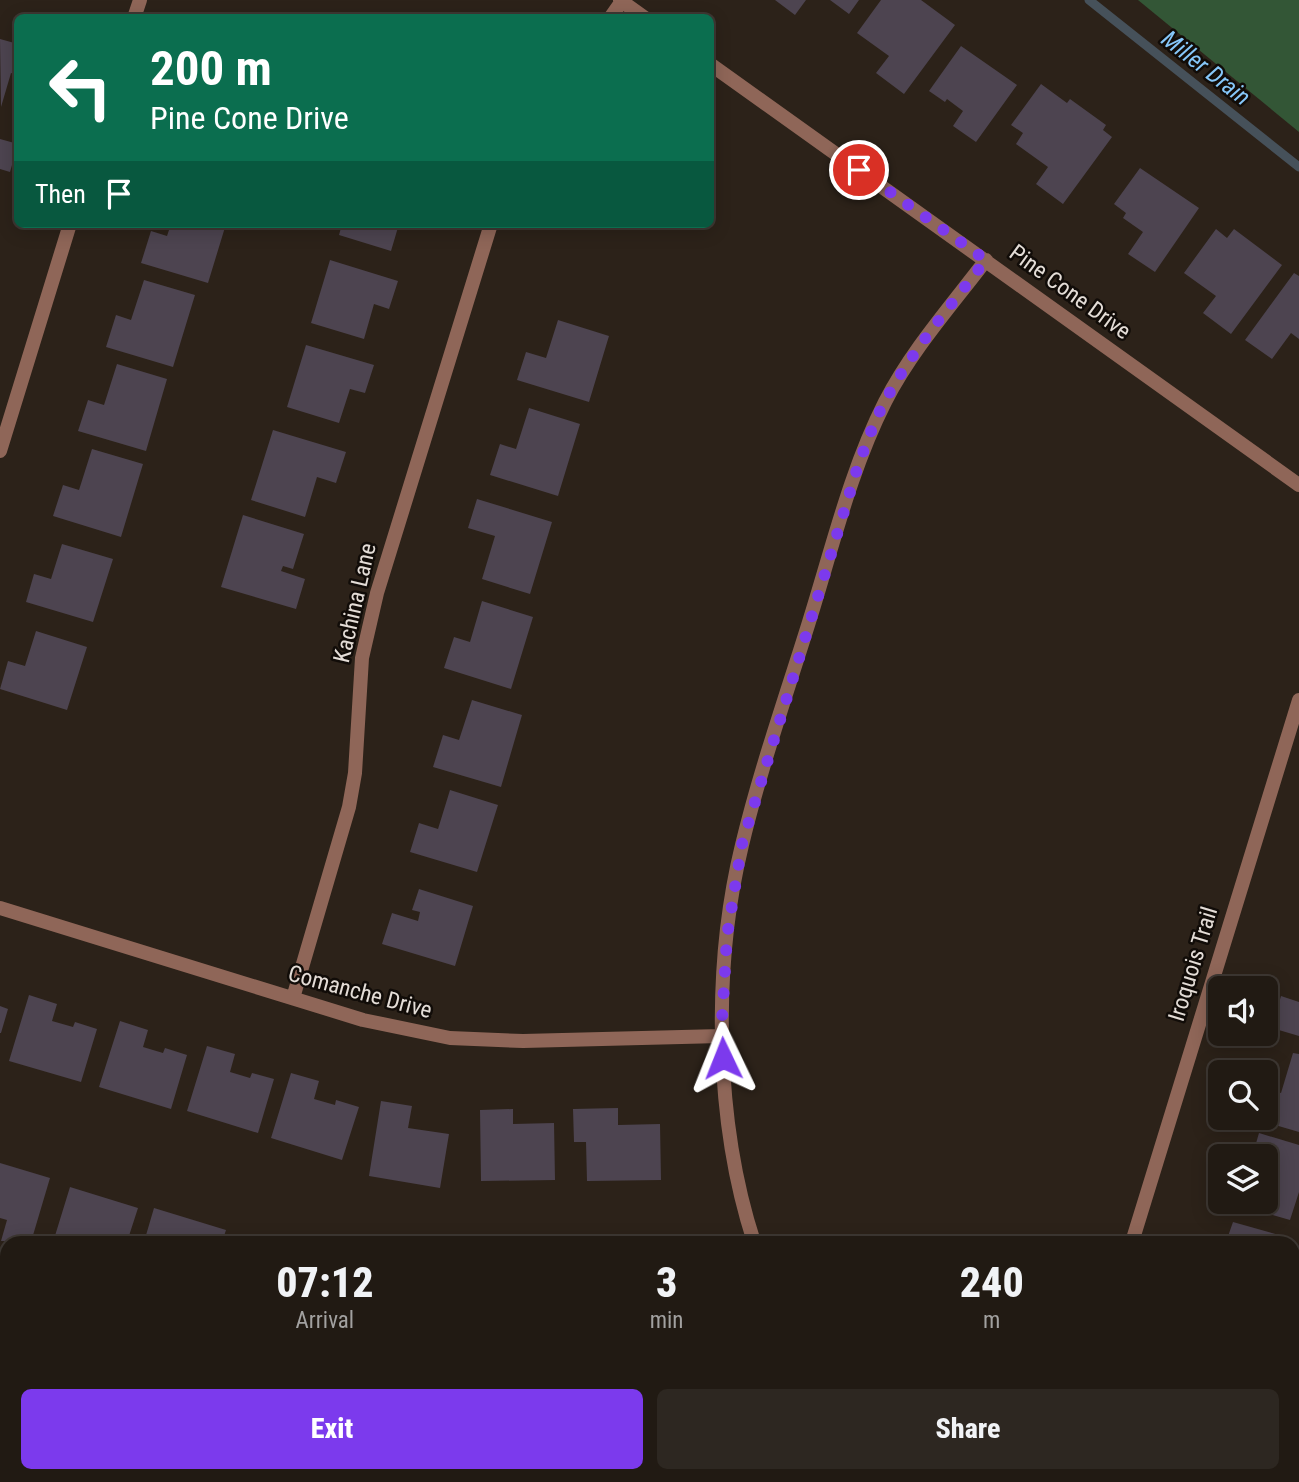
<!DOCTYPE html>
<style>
:root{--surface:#211a13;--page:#2d2721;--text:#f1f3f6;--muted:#a2a1a0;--line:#3e3833;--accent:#7c3aed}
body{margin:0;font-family:"Roboto Condensed",sans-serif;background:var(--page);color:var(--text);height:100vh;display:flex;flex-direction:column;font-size:26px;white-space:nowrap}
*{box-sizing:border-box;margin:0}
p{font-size:23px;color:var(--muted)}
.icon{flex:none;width:38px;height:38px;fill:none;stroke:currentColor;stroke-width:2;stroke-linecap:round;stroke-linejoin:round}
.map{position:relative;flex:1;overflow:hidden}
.sheet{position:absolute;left:0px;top:1236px;width:1300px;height:247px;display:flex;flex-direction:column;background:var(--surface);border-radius:21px 21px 0 0;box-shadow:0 4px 18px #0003,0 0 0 2px var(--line)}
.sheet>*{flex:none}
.top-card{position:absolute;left:14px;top:14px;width:700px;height:214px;border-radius:10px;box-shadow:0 4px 18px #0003,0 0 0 2px var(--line);background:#0b6e4f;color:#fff;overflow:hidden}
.fabs{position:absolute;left:1208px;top:976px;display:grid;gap:14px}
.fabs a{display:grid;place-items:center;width:70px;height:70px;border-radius:10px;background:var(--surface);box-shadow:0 4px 18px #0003,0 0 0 2px var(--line);font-size:35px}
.pin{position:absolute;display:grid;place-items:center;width:60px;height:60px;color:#fff;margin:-30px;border:4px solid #fff;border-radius:50%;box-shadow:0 2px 7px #0007}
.me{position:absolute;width:77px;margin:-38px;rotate:358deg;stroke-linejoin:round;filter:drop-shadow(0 0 5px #0008)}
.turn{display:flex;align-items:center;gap:24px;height:147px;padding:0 21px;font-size:32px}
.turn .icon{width:91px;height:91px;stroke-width:2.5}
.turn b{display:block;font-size:49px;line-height:60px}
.then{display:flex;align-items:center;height:66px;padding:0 21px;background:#0003;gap:14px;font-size:26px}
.eta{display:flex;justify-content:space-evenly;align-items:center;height:119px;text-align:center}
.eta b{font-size:42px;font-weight:800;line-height:49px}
.primary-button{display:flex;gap:14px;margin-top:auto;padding:14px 21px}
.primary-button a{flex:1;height:80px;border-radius:10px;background:var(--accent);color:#fff;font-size:28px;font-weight:800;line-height:80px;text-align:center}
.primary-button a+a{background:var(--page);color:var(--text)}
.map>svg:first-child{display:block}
.forest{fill:#335636}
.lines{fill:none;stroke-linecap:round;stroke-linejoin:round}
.stream{stroke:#46515a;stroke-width:9}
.building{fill:#4d4450}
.street{stroke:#8f6658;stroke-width:14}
.route{stroke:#7c3aed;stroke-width:12;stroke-dasharray:0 21.6}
.labels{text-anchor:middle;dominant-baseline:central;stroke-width:5;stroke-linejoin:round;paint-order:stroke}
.street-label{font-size:23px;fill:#e4ddd7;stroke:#110c08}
.water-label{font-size:24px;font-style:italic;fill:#86c7f9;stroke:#110c08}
</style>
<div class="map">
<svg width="1299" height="1482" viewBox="0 0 1299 1482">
<rect width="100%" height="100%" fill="#2c2219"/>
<path class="forest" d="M1138,0H1299V132Z"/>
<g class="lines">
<path class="stream" d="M1089,0L1299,167"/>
</g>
<path class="building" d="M775,0H806L795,15Z
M830,0H859L849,14Z
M881,0H921L955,25L904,94L876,73L889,56L857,33Z
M0,39L18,44V75L11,73L1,107Z
M961,46L1017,85L976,142L953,126L963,111L947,99L945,102L929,91Z
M1041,84L1067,103L1070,99L1106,125L1103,130L1112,137L1063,204L1036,184L1048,167L1016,144L1023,133L1011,125Z
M0,139L18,144L10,172L0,169Z
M1140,168L1199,208L1155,272L1128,254L1143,232L1123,218L1126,213L1114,204Z
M171,224H226L208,283L141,263L151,231L167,236Z
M342,224H399L391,251L339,235Z
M1216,229L1227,238L1234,229L1282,265L1231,334L1203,313L1216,296L1184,273Z
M330,260L398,281L389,309L374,304L364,339L311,323Z
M1294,273L1299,276V339L1291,333L1272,359L1245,340Z
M144,280L195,295L173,367L106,347L116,315L131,320Z
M558,320L609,336L589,402L517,380L526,352L546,358Z
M306,345L374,365L365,393L350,389L339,423L287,407Z
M117,364L167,379L146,451L78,431L88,400L104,405Z
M529,408L580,424L558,496L490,475L500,444L516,449Z
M273,430L346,452L336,483L317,477L305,517L251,500Z
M92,449L143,464L121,537L53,516L63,485L79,490Z
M477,499L552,522L530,594L482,579L495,536L468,528Z
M243,515L304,534L293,569L283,566L281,571L305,579L296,609L221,587Z
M62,544L113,559L93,622L26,602L34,574L51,579Z
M482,601L533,617L511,689L444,668L454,637L470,642Z
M36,631L87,647L67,710L0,689L8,661L25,666Z
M472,700L522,715L501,787L433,767L443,735L459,740Z
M450,790L498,805L477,872L410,852L419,823L438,829Z
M419,889L473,906L455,966L382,944L392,913L418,921L420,912L412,910Z
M29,995L57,1004L52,1021L73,1027L75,1022L97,1029L81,1082L9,1061Z
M1281,996L1299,1002V1036L1272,1028Z
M0,1006L8,1009L1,1033H0Z
M120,1021L148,1030L143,1047L163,1053L165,1048L187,1055L171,1109L99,1087Z
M207,1046L235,1054L230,1072L250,1078L252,1073L274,1079L258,1133L187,1111Z
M1293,1053L1299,1054V1132L1255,1119L1265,1118V1088L1281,1093Z
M291,1073L319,1081L314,1099L335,1105L336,1100L359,1107L342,1160L271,1138Z
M381,1101L412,1106L408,1128L449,1134L440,1188L369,1176Z
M618,1108V1125L660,1124L661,1180L587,1181L586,1142H574L573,1109Z
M513,1109V1124L554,1123L555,1180L481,1181L480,1110Z
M1259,1133L1299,1145V1192L1290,1220L1231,1203L1265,1202V1157H1252Z
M0,1163L50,1178L31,1242L1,1241L7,1220L0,1218Z
M70,1187L138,1208L127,1242H67L54,1239Z
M154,1208L226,1230L222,1242H144Z
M1233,1222L1286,1237L1284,1242H1226Z
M0,1411L7,1414V1465L0,1463Z
M45,1475H123L120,1482H45L43,1481Z
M138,1475H181L190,1478L192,1475H204L214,1479L213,1482H136Z
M238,1475H269L267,1482H236Z
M1173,1475H1206L1204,1482H1193Z"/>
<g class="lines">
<path class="street" d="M620,0L645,18
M134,18L140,0
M610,18L622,1
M710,64L1299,485
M0,451L70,224
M0,908L363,1020L450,1038L523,1041L721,1036
M293,998L349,807L355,773L362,658L377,593L491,224
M754,1242C715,1122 712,968 742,845C760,770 786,696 809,622C832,549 850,471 885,402C911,351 951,306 986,260
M1132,1242L1299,700
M0,1315L7,1317
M482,1475L492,1482
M862,1475L866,1482
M657,1482L667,1475
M1026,1482L1031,1475"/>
</g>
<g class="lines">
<path class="route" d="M723,1058L721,1036L727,936L742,844L858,466C866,444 874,422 885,401C912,351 951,305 986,260L859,170"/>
</g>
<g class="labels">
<g class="street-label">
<text transform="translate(1070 292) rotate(36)">Pine Cone Drive</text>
<text transform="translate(355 603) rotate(-77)">Kachina Lane</text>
<text transform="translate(1193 964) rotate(-73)">Iroquois Trail</text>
<text transform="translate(360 992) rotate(15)">Comanche Drive</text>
</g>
<g class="water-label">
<text transform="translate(1206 68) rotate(38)">Miller Drain</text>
</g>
</g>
</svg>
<div class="fabs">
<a><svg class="icon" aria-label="sound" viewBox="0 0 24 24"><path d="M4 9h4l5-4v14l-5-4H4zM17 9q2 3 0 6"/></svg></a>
<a><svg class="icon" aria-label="search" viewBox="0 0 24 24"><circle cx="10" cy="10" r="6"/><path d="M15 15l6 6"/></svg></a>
<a><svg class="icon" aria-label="layers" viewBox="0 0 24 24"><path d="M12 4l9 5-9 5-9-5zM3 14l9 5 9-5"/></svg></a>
</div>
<div class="pin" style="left:859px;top:170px;background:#d93025"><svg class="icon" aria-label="arrive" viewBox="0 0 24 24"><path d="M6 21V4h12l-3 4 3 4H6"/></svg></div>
<svg class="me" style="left:723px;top:1058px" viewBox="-20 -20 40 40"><path d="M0-17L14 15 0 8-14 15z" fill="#7c3aed" stroke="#fff" stroke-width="4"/></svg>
<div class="top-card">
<div class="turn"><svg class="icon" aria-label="left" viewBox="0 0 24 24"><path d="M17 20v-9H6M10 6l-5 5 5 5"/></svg><div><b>200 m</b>Pine Cone Drive</div></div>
<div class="then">Then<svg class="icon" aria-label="arrive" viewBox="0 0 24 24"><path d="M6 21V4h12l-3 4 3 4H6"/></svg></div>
</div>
<section class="sheet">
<div class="eta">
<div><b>07:12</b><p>Arrival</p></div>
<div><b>3</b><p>min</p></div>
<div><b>240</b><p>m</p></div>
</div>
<div class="primary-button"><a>Exit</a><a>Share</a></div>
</section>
</div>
